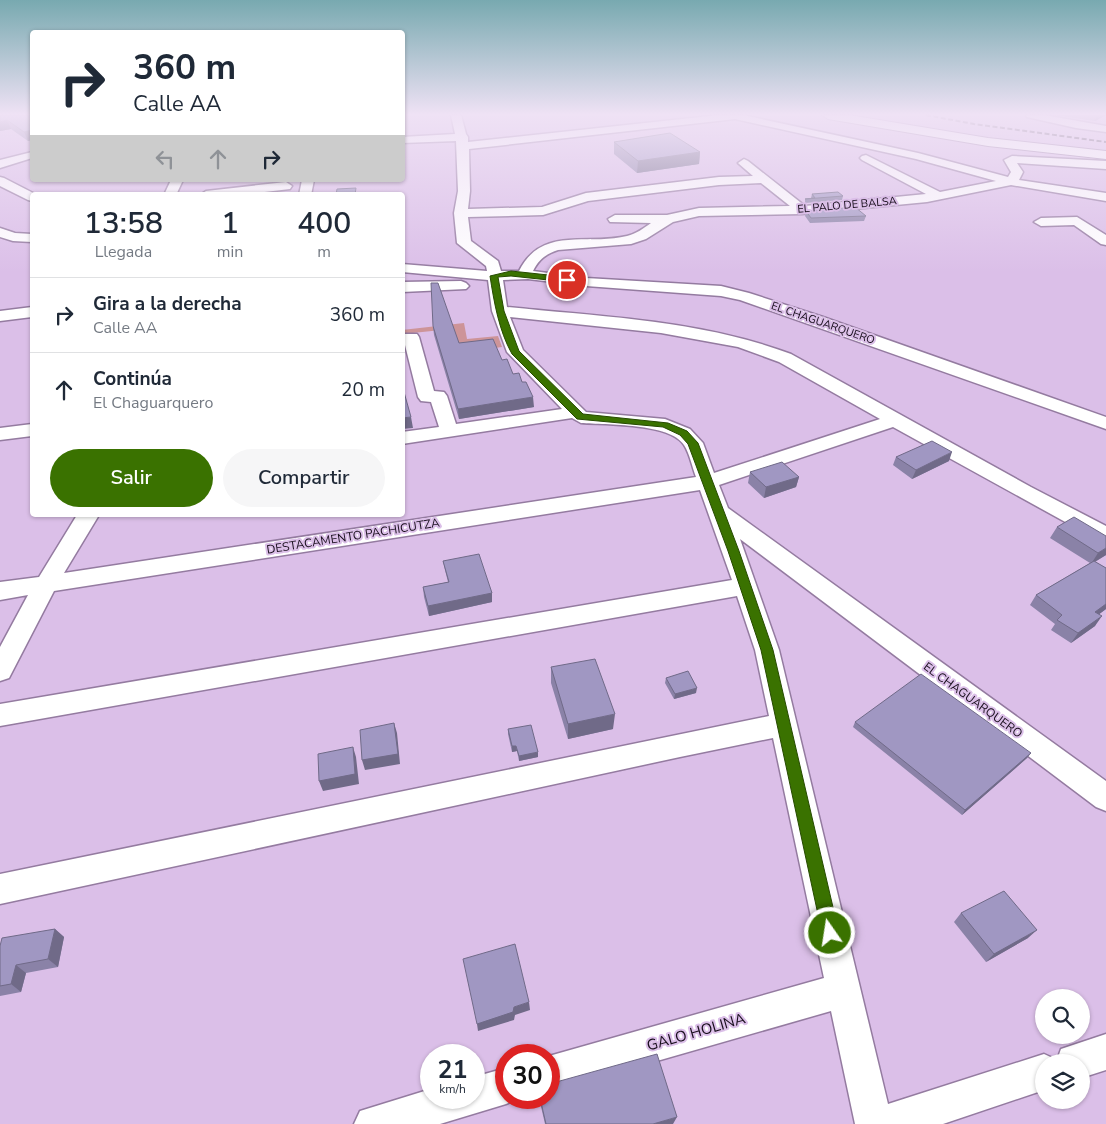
<!DOCTYPE html>
<html lang="es">
<meta charset="utf-8">
<style>
:root{--surface:#fff;--page:#f6f6f7;--text:#1f2937;--muted:#747a83;--line:#e0e1e3;--accent:#3a7200}
body{margin:0;font-family:"Nunito Sans",sans-serif;background:var(--page);color:var(--text);height:100vh;display:flex;flex-direction:column;font-size:19px;white-space:nowrap}
*{box-sizing:border-box;margin:0}
p{font-size:16px;color:var(--muted)}
.icon{flex:none;width:28px;height:28px;fill:none;stroke:currentColor;stroke-width:2;stroke-linecap:round;stroke-linejoin:round}
.map{position:relative;flex:1;overflow:hidden}
.side{position:absolute;left:30px;top:192px;width:375px;height:325px;display:flex;flex-direction:column;background:var(--surface);border-radius:5px;box-shadow:0 1px 4px #0004}
.side>*{flex:none}
.hud{position:absolute;left:30px;top:30px;width:375px;height:152px;border-radius:5px;box-shadow:0 1px 4px #0004;background:#fff;color:var(--text);overflow:hidden}
.fabs{position:absolute;left:1035px;top:989px;display:grid;gap:10px}
.fabs a{display:grid;place-items:center;width:55px;height:55px;border-radius:50%;background:var(--surface);box-shadow:0 1px 4px #0004;font-size:25px}
.speed{position:absolute;left:420px;top:1044px;display:flex;gap:10px;font-size:25px;font-weight:700;text-align:center}
.speed>*{display:grid;place-content:center;width:65px;height:65px;border-radius:50%;background:var(--surface);box-shadow:0 1px 4px #0004;line-height:1}
.speed small{font-size:12px;font-weight:400}
.speed .limit{border:8px solid #d22;background:#fff;color:#111}
.pin{position:absolute;display:grid;place-items:center;width:42px;height:42px;color:#fff;margin:-21px;border:2px solid #fff;border-radius:50%;box-shadow:0 1px 5px #0007}
.me{position:absolute;width:55px;margin:-28px;rotate:347deg;stroke-linejoin:round;filter:drop-shadow(0 0 4px #0008)}
.turn{display:flex;align-items:center;gap:18px;height:105px;padding:0 20px;font-size:22px}
.turn .icon{width:65px;height:65px;stroke-width:2.5}
.turn b{display:block;font-size:35px;line-height:42px}
.lanes{display:flex;align-items:center;height:48px;padding:0 20px;background:#0003;justify-content:center;gap:25px;direction:ltr}
.lanes .off{opacity:.35}
.eta{display:flex;justify-content:space-evenly;align-items:center;height:85px;text-align:center}
.eta b{font-size:30px;font-weight:600;line-height:35px}
.primary-button{display:flex;gap:10px;margin-top:auto;padding:10px 20px}
.primary-button a{flex:1;height:58px;border-radius:30px;background:var(--accent);color:#fff;font-size:20px;font-weight:600;line-height:58px;text-align:center}
.primary-button a+a{background:var(--page);color:var(--text)}
ul{padding:0;list-style:none}
li{display:flex;align-items:center;gap:15px;height:75px;padding:0 20px;border-top:1px solid var(--line)}
li div{flex:1}
li b{display:block;font-size:19px}
li em{font-style:normal}
.map>svg:first-child{display:block}
.green{fill:#cd9498}
.lines{fill:none;stroke-linecap:round;stroke-linejoin:round}
.minor-casing{stroke:#947ba0;stroke-width:3}
.major-casing{stroke:#947ba0;stroke-width:2}
.minor{fill:#fff;fill-rule:evenodd}
.major{fill:#fff;fill-rule:evenodd}
.rail{stroke:#47394e;stroke-width:2;stroke-dasharray:5 2.5;stroke-linecap:butt}
.wall{fill:#8a82a7}
.shaded-wall{fill:#706a88}
.building{fill:#a097c2;stroke:#706a88}
.route{fill:#3a7200;stroke:#264a00}
.labels{text-anchor:middle;dominant-baseline:central;stroke-width:4;stroke-linejoin:round;paint-order:stroke}
.far-street-label{font-size:11px;fill:#170d1b;stroke:#dbbfe8}
.street-label{font-size:12px;fill:#170d1b;stroke:#dbbfe8}
.near-street-label{font-size:15px;fill:#170d1b;stroke:#dbbfe8}
</style>
<div class="map">
<svg width="1106" height="1124" viewBox="0 0 1106 1124">
<rect width="100%" height="100%" fill="#dbbfe8"/>
<path class="green" d="M464,323L467,339L498,336L502,347L459,353L451,329L403,334L402,330Z"/>
<g class="lines">
<defs>
<path id="minor" d="M451,115H461L466,134L468,137V142L719,115H743L918,153L1008,177L1011,172L1004,160L1012,156L1106,161V169L1017,163L1023,172L1019,180L1106,193V201L1011,185L927,202L802,214L699,216L673,222L646,239L631,244L558,250C546,254 539,259 533,271L586,278L721,286L749,293L823,317L1106,417V429L740,300L721,296L586,286L528,279L503,280L507,307C603,317 700,320 791,354L1031,487L1106,526V542L1098,540L893,427L719,485L728,508L1106,781V811L1096,807L740,539L779,650L888,1104L1044,1054L1057,1060L1061,1049L1106,1034V1070L1081,1078V1062H1044V1090L943,1124H855L831,1011L549,1092V1056L824,978L773,738L680,757L0,904V874L769,716L755,650L737,596L0,726V704L732,580L700,490L54,591L9,678L0,681V647L28,595L0,600V582L39,577L77,515H99L64,573L696,477C692,467 690,454 684,445C670,423 606,425 581,423L572,418L402,444V432L439,427L431,402L421,401L418,397L403,337L405,334H417L419,337L434,391L444,392L447,396L456,424L562,409L507,352L492,311L488,280L402,272V264L487,271L486,266L457,243L454,213L458,191L456,141L402,143V137L455,134ZM735,119L916,159L996,181L940,192L866,155L862,156L860,158L862,160L926,194L805,206L748,161L744,159L738,163L753,176L719,177L586,193L542,207L468,209L470,191L469,149ZM761,183L790,206L699,208L667,215H615L608,219L610,222L651,223C644,228 636,234 627,236C588,246 542,225 519,271H501L498,261L471,241L468,217L543,215L588,201L719,185ZM510,317L661,333L738,347L779,362L880,419L714,473L703,443L690,429L665,419L586,412L523,350Z
M1026,115H1044L1106,126V132L1076,128L1027,117Z
M32,152V158L0,168V160Z
M0,177L4,178L37,195H32V201L28,200L0,186Z
M171,180H183L176,195H164Z
M302,180H314L311,195H299Z
M286,182L292,186L290,189L239,195H200L206,191Z
M1077,217L1106,235V245L1101,244L1074,225L1041,226L1034,222L1041,218Z
M0,228L15,233L32,234V242L13,241L0,237Z
M461,281L466,283L469,286L466,289L402,292V282Z
M32,307V317L0,321V311Z
M32,424V436L0,440V428Z
M506,1068V1098H520L506,1104L440,1124H354L360,1111L431,1089V1098H474V1077Z"/>
<path id="major" d="M822,115H849L988,138L1106,151V159L988,146L828,119Z"/>
</defs>
<use href="#minor" class="minor-casing"/>
<use href="#major" class="major-casing"/>
<use href="#minor" class="minor"/>
<use href="#major" class="major"/>
<path class="rail" d="M926,115L974,124L1106,142"/>
</g>
<path class="wall" d="M0,115H32V140L28,141L11,129L0,131Z
M1054,115H1106L1095,121Z
M614,142L700,152L699,164L637,173L614,154Z
M812,194L843,196L842,200L805,203V199L811,198Z
M806,211L866,216L864,221L810,223L805,216Z
M433,326L459,343L513,374L534,407L459,419L434,335Z
M896,457L949,461L912,479L893,465Z
M750,472L799,477L796,487L764,498L748,483Z
M1057,527L1106,555L1095,562L1106,568V609L1099,614L1095,626L1071,643L1051,630L1055,624L1030,605L1036,595L1090,563L1050,538Z
M443,561L492,593V602L429,616L424,597L423,587L448,582L445,570Z
M551,667L613,729L568,739L551,683Z
M666,678L696,693L674,699L665,683Z
M855,722L1031,753L1027,758L962,815L853,727Z
M508,729L538,757L519,761L517,751L512,752L508,734Z
M961,913L1028,938L986,962L954,922Z
M55,929L64,937L58,967L26,973L21,992L0,996V946Z
M549,1084L673,1124H545L539,1098H549Z"/>
<path class="shaded-wall" d="M1097,115H1106L1095,121Z
M7,120L11,129L0,131V122Z
M32,130V140L28,141L24,132Z
M700,152L699,164L637,173L638,161Z
M533,397L534,407L459,419L458,409Z
M411,417L413,428L402,429V418Z
M952,452L949,461L912,479L916,470Z
M799,477L796,487L764,498L766,487Z
M1106,548V555L1091,564L1098,553Z
M492,593V602L429,616L428,606Z
M1106,604V609L1089,622L1095,612Z
M1102,616L1095,626L1071,643L1078,633Z
M697,688L696,693L674,699L675,694Z
M615,714L613,729L568,739V724Z
M394,723L397,733L400,764L365,770L362,760Z
M512,746H516L517,751L512,752Z
M353,747L356,757L359,784L323,791L319,781Z
M538,752V757L519,761V756Z
M1031,753L1027,758L962,815L965,810Z
M55,929L64,937L58,967L48,959Z
M1037,930L1028,938L986,962L994,954Z
M16,965L26,973L21,992L11,984Z
M529,1002L530,1010L515,1015L514,1020L478,1031L477,1024L514,1007Z
M677,1117L673,1124H653Z"/>
<path class="building" d="M0,115H32V130L24,132L7,120L0,122Z
M670,133L700,152L638,161L614,142Z
M356,188L355,195H336L337,189Z
M838,192L843,196L805,199L815,198L812,194Z
M855,207L866,216L811,218L806,211Z
M431,283H438L459,343L493,339L502,360L507,359L513,374L519,373L522,382H526L533,397L458,409L433,326Z
M402,385L411,417L402,418Z
M932,441L952,452L916,470L896,457Z
M782,462L799,477L766,487L750,472Z
M1074,517L1106,536V548L1098,553L1057,527Z
M479,554L492,593L428,606L423,587L449,582L443,561Z
M1094,561L1106,568V604L1095,612L1102,616L1078,633L1057,620L1062,615L1036,595Z
M595,659L615,714L568,724L551,667Z
M688,671L697,688L675,694L666,678Z
M921,674L1031,753L965,810L855,722Z
M394,723L398,754L362,760L360,730Z
M531,725L538,752L519,756L516,746H512L508,729Z
M353,747L355,774L319,781L318,754Z
M1004,891L1037,930L994,954L961,913Z
M55,929L48,959L16,965L11,984L0,986V946L2,938Z
M515,944L529,1002L514,1007L513,1012L477,1024L463,959Z
M657,1054L677,1117L653,1124H546L540,1098H549V1083V1084Z"/>
<linearGradient id="sky" x2="0" y2="1"><stop stop-color="#78a9b0"/><stop offset="0.42" stop-color="#efe2f5"/><stop offset="1" stop-color="#efe2f5" stop-opacity="0"/></linearGradient>
<rect width="1106" height="272" fill="url(#sky)"/>
<path class="route" d="M511,271L567,277L570,280L567,282L511,276L498,277L504,311L519,351L583,414L668,423L687,431L698,443L739,551L773,650L839,933L836,939L830,941L825,939L822,933L761,650L728,551L688,444L680,435L663,427L577,419L512,354C499,331 494,302 490,276Z"/>
<g class="labels">
<g class="far-street-label">
<text transform="translate(847 205) rotate(-5)">EL PALO DE BALSA</text>
<text transform="translate(823 323) rotate(19)">EL CHAGUARQUERO</text>
</g>
<g class="street-label">
<text transform="translate(353 536) rotate(-9)">DESTACAMENTO PACHICUTZA</text>
<text transform="translate(973 700) rotate(36)">EL CHAGUARQUERO</text>
</g>
<g class="near-street-label">
<text transform="translate(696 1032) rotate(-16)">GALO HOLINA</text>
</g>
</g>
</svg>
<div class="fabs">
<a><svg class="icon" aria-label="search" viewBox="0 0 24 24"><circle cx="10" cy="10" r="6"/><path d="M15 15l6 6"/></svg></a>
<a><svg class="icon" aria-label="layers" viewBox="0 0 24 24"><path d="M12 4l9 5-9 5-9-5zM3 14l9 5 9-5"/></svg></a>
</div>
<div class="speed"><div>21<small>km/h</small></div><div class="limit">30</div></div>
<div class="pin" style="left:567px;top:280px;background:#d93025"><svg class="icon" aria-label="arrive" viewBox="0 0 24 24"><path d="M6 21V4h12l-3 4 3 4H6"/></svg></div>
<svg class="me" style="left:830px;top:933px" viewBox="-20 -20 40 40"><circle r="17" fill="#3a7200" stroke="#fff" stroke-width="3"/><path d="M0-11L8 9 0 5-8 9z" fill="#fff"/></svg>
<div class="hud">
<div class="turn"><svg class="icon" aria-label="right" viewBox="0 0 24 24"><path d="M7 20v-9h11M14 6l5 5-5 5"/></svg><div><b>360 m</b>Calle AA</div></div>
<div class="lanes"><svg class="icon off" aria-label="left" viewBox="0 0 24 24"><path d="M17 20v-9H6M10 6l-5 5 5 5"/></svg><svg class="icon off" aria-label="ahead" viewBox="0 0 24 24"><path d="M12 20V5M6 11l6-6 6 6"/></svg><svg class="icon" aria-label="right" viewBox="0 0 24 24"><path d="M7 20v-9h11M14 6l5 5-5 5"/></svg></div>
</div>
<section class="side">
<div class="eta">
<div><b>13:58</b><p>Llegada</p></div>
<div><b>1</b><p>min</p></div>
<div><b>400</b><p>m</p></div>
</div>
<ul>
<li><svg class="icon" aria-label="right" viewBox="0 0 24 24"><path d="M7 20v-9h11M14 6l5 5-5 5"/></svg><div><b>Gira a la derecha</b><p>Calle AA</p></div><em>360 m</em></li>
<li><svg class="icon" aria-label="ahead" viewBox="0 0 24 24"><path d="M12 20V5M6 11l6-6 6 6"/></svg><div><b>Continúa</b><p>El Chaguarquero</p></div><em>20 m</em></li>
</ul>
<div class="primary-button"><a>Salir</a><a>Compartir</a></div>
</section>
</div>
